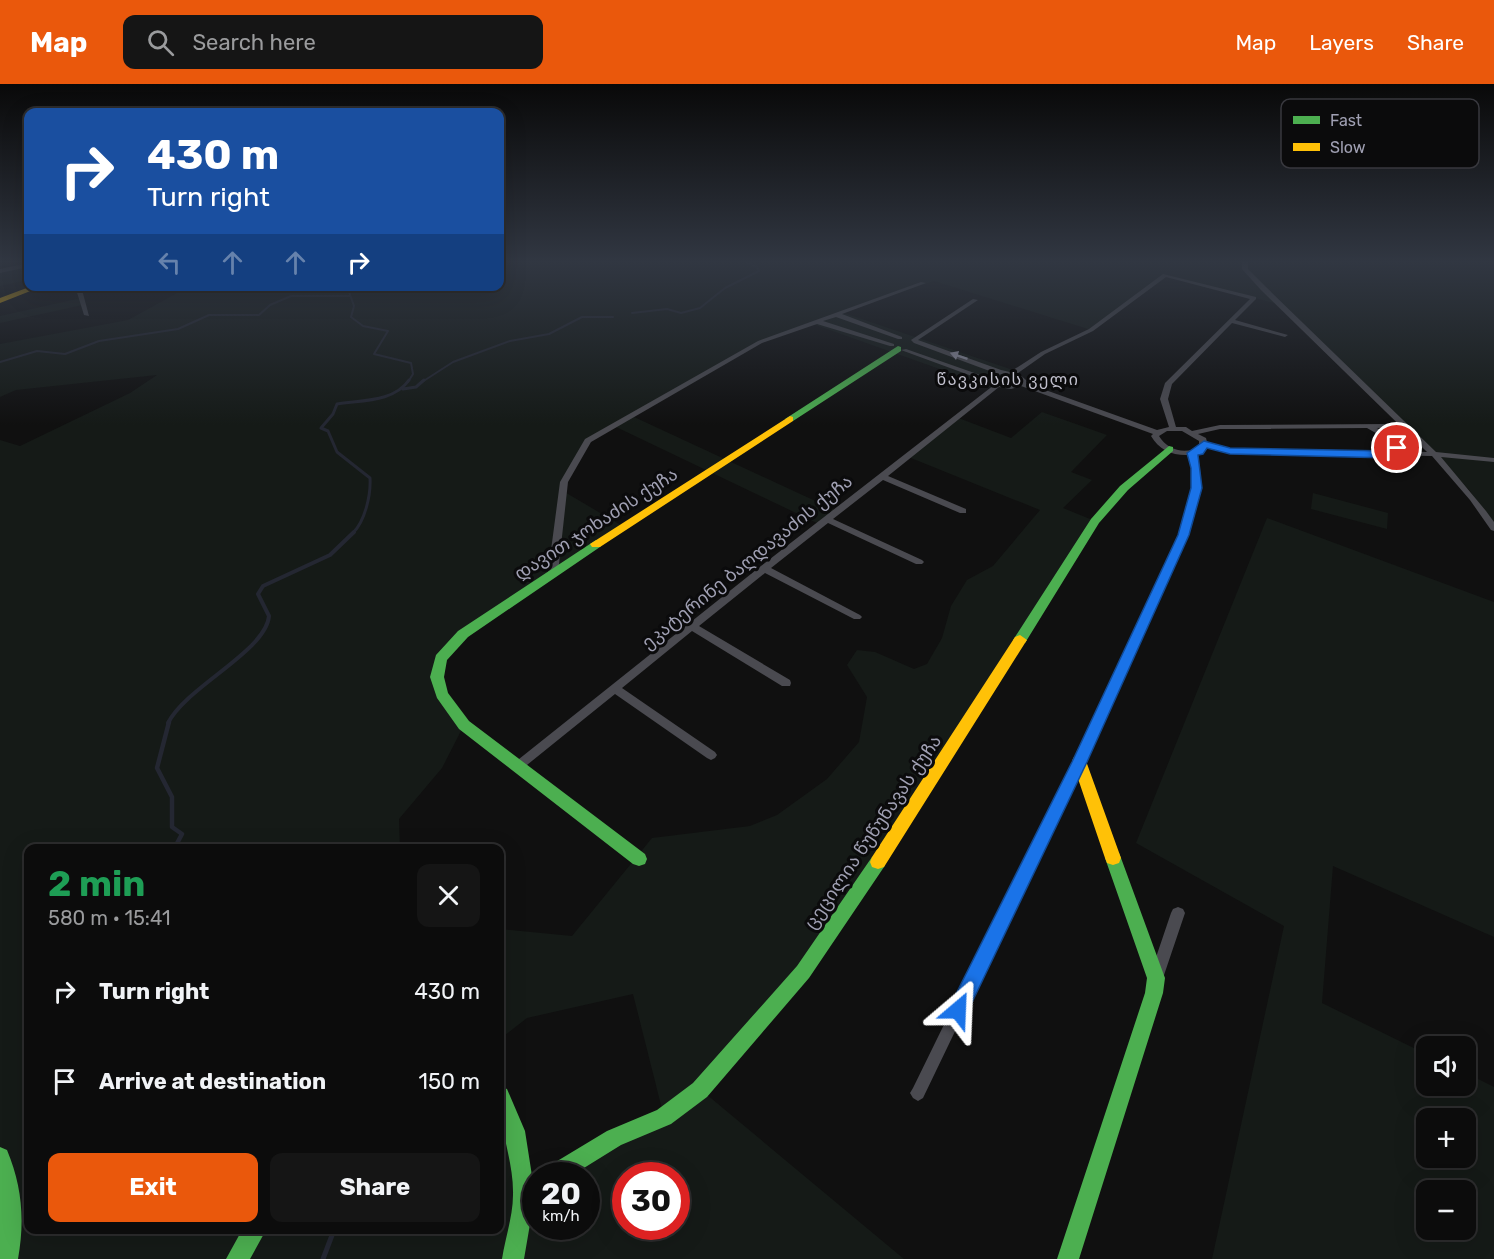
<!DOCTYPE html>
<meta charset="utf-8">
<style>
:root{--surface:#0c0c0c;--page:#151515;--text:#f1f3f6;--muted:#9a9b9d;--line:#2c2c2d;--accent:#ea580c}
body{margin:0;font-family:Rubik,"Noto Sans Georgian",sans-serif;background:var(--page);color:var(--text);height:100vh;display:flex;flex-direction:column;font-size:22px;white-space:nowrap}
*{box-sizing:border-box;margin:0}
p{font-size:20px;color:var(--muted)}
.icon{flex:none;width:33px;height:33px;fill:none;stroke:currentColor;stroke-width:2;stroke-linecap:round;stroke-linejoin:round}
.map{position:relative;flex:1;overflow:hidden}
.panel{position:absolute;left:24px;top:760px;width:480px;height:390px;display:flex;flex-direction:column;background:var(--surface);border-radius:12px;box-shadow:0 6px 24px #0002,0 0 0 2px var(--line)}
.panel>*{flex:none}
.banner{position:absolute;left:24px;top:24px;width:480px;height:183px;border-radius:12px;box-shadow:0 6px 24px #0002,0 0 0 2px var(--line);background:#1a4fa0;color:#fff;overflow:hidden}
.tools{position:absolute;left:1416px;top:952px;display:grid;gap:12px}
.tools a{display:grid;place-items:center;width:60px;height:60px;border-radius:12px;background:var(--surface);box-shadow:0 6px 24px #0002,0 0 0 2px var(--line);font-size:30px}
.speed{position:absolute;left:522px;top:1078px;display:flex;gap:12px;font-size:30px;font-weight:700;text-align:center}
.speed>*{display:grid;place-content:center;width:78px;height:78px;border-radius:50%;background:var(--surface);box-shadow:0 6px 24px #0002,0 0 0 2px var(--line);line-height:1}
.speed small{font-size:15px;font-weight:400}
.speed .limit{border:9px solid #d22;background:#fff;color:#111}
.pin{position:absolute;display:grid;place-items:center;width:51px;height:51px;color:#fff;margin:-26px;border:3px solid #fff;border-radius:50%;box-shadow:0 2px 6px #0007}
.me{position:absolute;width:66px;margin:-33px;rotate:26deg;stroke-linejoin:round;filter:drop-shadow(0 0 4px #0008)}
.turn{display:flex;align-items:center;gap:21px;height:126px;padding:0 24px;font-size:27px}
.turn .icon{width:78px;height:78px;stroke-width:2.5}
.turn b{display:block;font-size:42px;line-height:51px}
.lanes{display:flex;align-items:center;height:57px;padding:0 24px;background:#0003;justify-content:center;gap:30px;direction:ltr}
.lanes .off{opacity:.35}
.round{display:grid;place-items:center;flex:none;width:63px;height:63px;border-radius:12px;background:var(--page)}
.head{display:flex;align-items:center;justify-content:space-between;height:102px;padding:0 24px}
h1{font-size:36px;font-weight:700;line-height:45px;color:#1e9e55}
.button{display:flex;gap:12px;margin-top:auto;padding:12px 24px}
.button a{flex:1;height:69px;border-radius:12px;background:var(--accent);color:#fff;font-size:24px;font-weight:700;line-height:69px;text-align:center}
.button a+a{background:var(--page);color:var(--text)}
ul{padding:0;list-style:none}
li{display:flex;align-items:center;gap:18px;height:90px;padding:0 24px}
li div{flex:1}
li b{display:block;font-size:22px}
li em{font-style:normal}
header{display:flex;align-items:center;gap:36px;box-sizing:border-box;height:84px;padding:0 30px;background:var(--accent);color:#fff}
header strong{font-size:28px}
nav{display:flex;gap:33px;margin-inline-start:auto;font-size:21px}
.search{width:420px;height:54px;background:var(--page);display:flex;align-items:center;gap:15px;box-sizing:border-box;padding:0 21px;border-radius:12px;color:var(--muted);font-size:22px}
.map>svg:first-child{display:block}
.green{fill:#151a17;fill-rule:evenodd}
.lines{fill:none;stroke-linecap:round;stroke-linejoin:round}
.stream-far4{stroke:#242732;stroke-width:2}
.stream-far3{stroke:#242732;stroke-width:3}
.stream-far2{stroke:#242732;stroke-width:4}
.stream-far1{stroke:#242732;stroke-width:4.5}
.stream{stroke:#242732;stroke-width:5}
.street{fill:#4a4a50;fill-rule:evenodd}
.fast{fill:#4caf50;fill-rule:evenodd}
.slow{fill:#ffc107;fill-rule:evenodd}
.oneway{fill:#8f8f9f}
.route{fill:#1a73e8;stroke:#114b97;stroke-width:1.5}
.labels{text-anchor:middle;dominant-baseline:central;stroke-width:6;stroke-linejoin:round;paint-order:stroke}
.far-neighbourhood-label{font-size:16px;letter-spacing:1.5px;fill:#c2c1ce;stroke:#0b0b0c}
.street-label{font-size:18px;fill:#a0a0b3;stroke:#0b0b0c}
.key{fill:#0b0b0c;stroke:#38383e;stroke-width:1.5}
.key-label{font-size:16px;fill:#a0a0b3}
</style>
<header>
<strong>Map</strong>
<div class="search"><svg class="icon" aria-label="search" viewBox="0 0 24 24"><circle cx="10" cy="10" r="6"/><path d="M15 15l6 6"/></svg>Search here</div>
<nav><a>Map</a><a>Layers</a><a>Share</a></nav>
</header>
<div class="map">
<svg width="1494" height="1175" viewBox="0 0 1494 1175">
<rect width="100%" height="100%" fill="#101010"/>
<path class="green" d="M500,176H1494V444L1470,407L1435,370L1278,220L1165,191L1091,246L934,197L841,228L1016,287L1005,288L993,304L810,239L760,258L632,332L837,427L819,440L614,342L588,357L563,407L624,443L458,554L436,595L464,641L442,684L399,735L400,765H28V1146H500V1012L525,1111L535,1103L536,1143H586V1092H551L664,1033L633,910L527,934L500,955V845L572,852L652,754L750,742L777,731L827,695L859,658L867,613L847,581L857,566L875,568L914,585L927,580L942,554L951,522L967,496L993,482L1040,426L906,372L956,333L1011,354L1042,328L1107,351L1071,388L1092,396L1063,424L1095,437L863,803L700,1005L904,1175H0V356L20,362L130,309L157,291L16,306L0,313V260L128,236L188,203L500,202ZM626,1092H676V1143H626Z
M28,182V196L0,202V188Z
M81,214L83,221L0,239V232Z
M1313,409L1388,429L1387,445L1311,425Z
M1267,434L1494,518V853L1333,782L1322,919L1426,970V1002H1466V989L1494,1003V1175H1212L1284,842L1136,759ZM1426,1035H1466V1074H1426ZM1426,1107H1466V1146H1426Z"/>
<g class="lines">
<path class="stream-far4" d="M353,202L348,205L354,222L351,233L363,242L388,247L374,270L411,279L413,290L408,298
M632,229L667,225L681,229L700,224L725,204L759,187L757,183L743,176
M0,278L37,267L65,270L99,257L178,245L209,231H259L270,221L291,212H349
M422,298L453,278L510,257L549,250L582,233H613"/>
<path class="stream-far3" d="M403,305L416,303L424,296
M353,449C365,437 371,411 370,394L337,368L328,347L321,344L333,330L337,320C362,316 394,318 409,296"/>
<path class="stream-far2" d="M168,639C186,603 266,567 269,532L258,510L263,502L330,471L354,448"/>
<path class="stream-far1" d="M169,638L157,684L172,713V743L182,750L174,765"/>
<path class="stream" d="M323,1175L334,1146"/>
<path class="street" d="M1242,176H1248V185L1266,203L1436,368L1494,374V378L1441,373L1486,427L1494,438V447L1491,446L1470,416L1432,372L1230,369L1207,363L1206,366L1196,370L1200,384L1201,404L1188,451L1085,677L923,1014L918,1017L913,1014L910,1009L913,1004L1073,677L1180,451L1193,404L1192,384L1189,371C1173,372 1159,366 1151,352L1153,350L1021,302L1011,305L999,303L888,392L966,425V429H960L883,396L833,435L922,476L924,478L922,480H916L828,439L771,484L860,531L862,533L860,535H854L765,489L699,542L790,596L791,599L790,602H782L692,547L622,604L715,668L717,671L715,674L711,676L707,674L615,610L522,685L518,687L514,685L512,682L514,679L761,482L994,301L989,297L980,295L901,266L906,265L983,292L990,293L995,289L914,259L911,256L973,215L978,216L918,256L1001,286L1010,288L1041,268L1089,245L1163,190L1256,213V215L1235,236L1288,251L1285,253L1232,239L1172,300L1168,315L1176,343H1186L1192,347L1220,341L1391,340H1394V344H1377L1400,356L1401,364L1398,367L1427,368L1261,206L1242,185ZM1166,193L1250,215L1165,299L1160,315L1169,343L1157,346L1026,299V296L1018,289L1045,270L1093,247ZM1001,290L1015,293L1019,298C1010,303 1003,301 995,295ZM1367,344L1393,359V363L1389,367L1230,365L1207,358L1206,354L1198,350L1220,345ZM1167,347H1182L1199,357V363C1185,371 1167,366 1159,352Z
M28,179V183L0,189V185Z
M921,198L926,199L842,230L902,253V255H898L836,233L823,237L894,260V262H890L817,240L762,259L591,358L568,398L558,489L553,492L550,491L548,489L560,398L585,355L758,257Z
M75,202H81L89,232L84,231Z
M164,202H170L172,205L167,206Z
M1178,823L1183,825L1185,829L1163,894L1161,899L1156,901L1151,899L1149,894L1171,829L1173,825Z"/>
<path class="fast" d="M898,262L901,263V267L793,337L785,335Z
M1169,362L1173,363V367L1128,406L1099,439L1025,559H1015L1013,556L1015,553L1091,435L1120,402Z
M596,456L602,460L600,463L468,553L447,576L444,593L448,609L469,637L645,770L647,775L645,780L639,782L633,780L459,645L437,614L430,593L436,571L458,547Z
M1113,767L1119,769L1121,774L1165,894L1163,909L1079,1175H1057L1145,909L1147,894L1105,774L1107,769Z
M878,771L884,773L886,778L884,783L809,894L707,1013L671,1040L621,1061L571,1092H540L544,1085L607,1047L657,1026L693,999L797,882L872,773Z
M500,1002L507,1005L525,1047L535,1111L524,1175H502C505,1155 513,1132 513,1111C514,1074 496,1039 500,1002Z
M0,1063L7,1066C22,1102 25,1136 18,1175H0Z
M242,1146H266L250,1175H226Z"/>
<path class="slow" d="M32,202H43L0,219V214Z
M790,332L793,333V337L600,463H592L590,460Z
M1020,551L1027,556L1025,559L884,783L878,785L872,783L870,778L872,773L1015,553Z
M1079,671L1084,673L1086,677L1121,774L1119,779L1113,781L1107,779L1105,774L1072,677L1074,673Z"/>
</g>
<defs><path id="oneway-solid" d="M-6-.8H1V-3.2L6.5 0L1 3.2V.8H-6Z" transform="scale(1.5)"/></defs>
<use class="oneway" href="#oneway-solid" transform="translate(959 272) rotate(-161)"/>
<linearGradient id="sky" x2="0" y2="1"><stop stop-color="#090909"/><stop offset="0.52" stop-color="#313742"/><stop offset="1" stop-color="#313742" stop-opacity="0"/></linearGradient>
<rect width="1494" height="341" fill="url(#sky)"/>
<path class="route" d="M1204,357L1230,364L1388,367L1397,361L1402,364L1390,374L1230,370L1207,364L1203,370L1198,371L1202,404L1189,451L1087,678L965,933L958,936L951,933L949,926L951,920L1072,678L1178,451L1191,404V384L1187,369Z"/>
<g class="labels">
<g class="far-neighbourhood-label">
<text x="1008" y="295">წავკისის ველი</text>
</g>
<g class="street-label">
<text transform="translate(596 440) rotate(-33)">დავით ჯოხაძის ქუჩა</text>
<text transform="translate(747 478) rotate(-39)">ეკატერინე ბაღდავაძის ქუჩა</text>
<text transform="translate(873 748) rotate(-56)">ცეცილია წუწუნავას ქუჩა</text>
</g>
</g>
<rect x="1281" y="15" width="198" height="69" rx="9" class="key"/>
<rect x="1293" y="32" width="27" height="8" fill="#4caf50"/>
<rect x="1293" y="59" width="27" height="8" fill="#ffc107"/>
<g class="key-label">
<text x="1330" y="42">Fast</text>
<text x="1330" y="69">Slow</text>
</g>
</svg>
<div class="tools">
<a><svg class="icon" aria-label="sound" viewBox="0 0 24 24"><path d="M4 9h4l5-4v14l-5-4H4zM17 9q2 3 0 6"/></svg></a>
<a>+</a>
<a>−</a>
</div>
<div class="speed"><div>20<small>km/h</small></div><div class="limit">30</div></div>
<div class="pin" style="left:1397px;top:364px;background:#d93025"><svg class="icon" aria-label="arrive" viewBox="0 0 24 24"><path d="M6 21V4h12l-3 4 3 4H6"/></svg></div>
<svg class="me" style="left:958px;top:926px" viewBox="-20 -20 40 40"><path d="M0-17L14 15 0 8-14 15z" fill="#1a73e8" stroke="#fff" stroke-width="4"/></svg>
<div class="banner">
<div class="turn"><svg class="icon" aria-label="right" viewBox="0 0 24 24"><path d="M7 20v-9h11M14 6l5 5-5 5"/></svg><div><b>430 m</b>Turn right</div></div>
<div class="lanes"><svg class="icon off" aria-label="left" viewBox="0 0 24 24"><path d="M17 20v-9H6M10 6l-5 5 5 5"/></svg><svg class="icon off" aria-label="ahead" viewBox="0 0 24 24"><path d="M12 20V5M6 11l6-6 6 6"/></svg><svg class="icon off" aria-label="ahead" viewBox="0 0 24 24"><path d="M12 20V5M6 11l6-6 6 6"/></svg><svg class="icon" aria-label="right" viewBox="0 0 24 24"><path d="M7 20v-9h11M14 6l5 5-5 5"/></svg></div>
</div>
<section class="panel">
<div class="head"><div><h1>2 min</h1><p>580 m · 15:41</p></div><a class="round"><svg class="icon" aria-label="close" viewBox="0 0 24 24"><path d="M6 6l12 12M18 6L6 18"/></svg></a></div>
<ul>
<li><svg class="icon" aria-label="right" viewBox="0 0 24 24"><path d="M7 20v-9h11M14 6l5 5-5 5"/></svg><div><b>Turn right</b></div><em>430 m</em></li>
<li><svg class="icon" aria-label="arrive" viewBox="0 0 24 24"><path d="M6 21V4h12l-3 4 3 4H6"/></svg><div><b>Arrive at destination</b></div><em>150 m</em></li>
</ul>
<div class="button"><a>Exit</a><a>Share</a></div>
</section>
</div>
